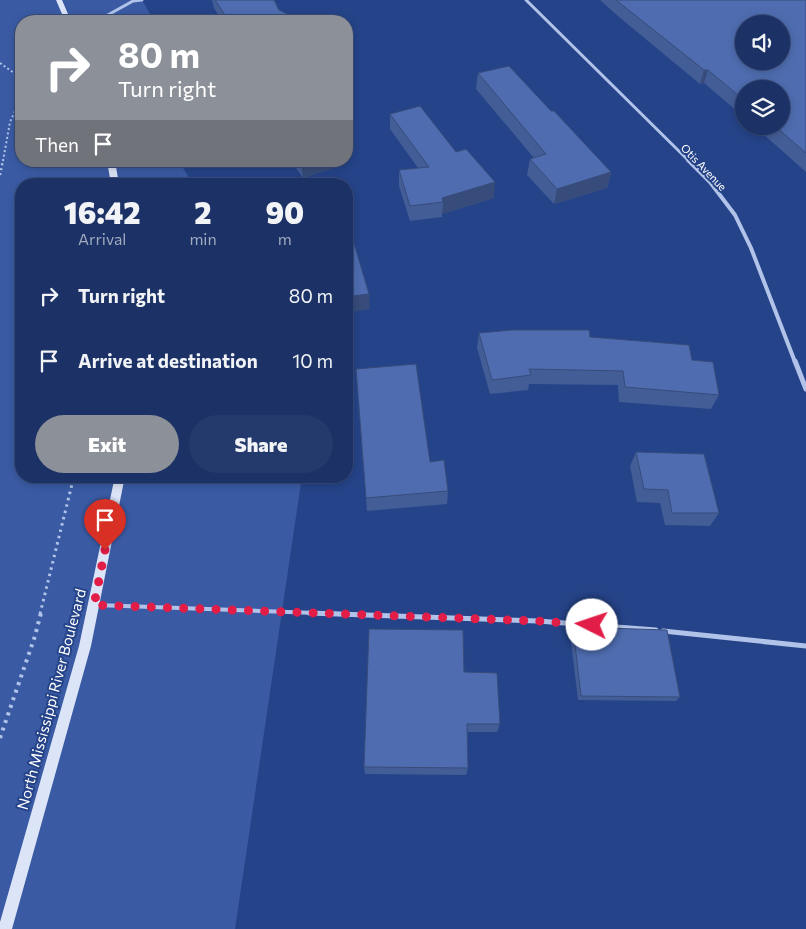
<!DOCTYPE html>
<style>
:root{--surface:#1c3266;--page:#253a6c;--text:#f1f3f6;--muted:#a0aabf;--line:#3a4d7a;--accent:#8c9099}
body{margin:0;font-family:Commissioner,sans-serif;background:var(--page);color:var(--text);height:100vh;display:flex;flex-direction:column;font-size:19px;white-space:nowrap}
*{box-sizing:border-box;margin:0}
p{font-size:16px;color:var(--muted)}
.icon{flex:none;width:28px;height:28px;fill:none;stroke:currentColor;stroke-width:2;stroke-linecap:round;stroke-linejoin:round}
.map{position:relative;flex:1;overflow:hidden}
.drawer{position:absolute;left:15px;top:178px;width:338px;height:305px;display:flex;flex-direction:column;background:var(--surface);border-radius:20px;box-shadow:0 2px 8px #0003,0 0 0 1px var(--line)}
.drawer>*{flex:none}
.guide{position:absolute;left:15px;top:15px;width:338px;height:152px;border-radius:20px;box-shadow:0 2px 8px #0003,0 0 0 1px var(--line);background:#8c9099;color:#fff;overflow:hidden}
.fabs{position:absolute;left:735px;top:15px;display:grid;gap:10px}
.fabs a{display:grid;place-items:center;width:55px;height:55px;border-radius:50%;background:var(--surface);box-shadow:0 2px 8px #0003,0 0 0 1px var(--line);font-size:25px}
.pin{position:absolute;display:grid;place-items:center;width:42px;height:42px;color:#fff;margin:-51px -21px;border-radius:50% 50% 50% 0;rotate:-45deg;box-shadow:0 0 5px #0007}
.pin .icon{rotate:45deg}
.me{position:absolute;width:55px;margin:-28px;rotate:274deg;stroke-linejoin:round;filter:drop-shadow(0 0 4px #0008)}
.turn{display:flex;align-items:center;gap:18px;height:105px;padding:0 20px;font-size:22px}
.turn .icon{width:65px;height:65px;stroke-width:2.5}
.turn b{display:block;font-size:35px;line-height:42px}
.then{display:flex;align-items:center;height:48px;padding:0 20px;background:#0003;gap:10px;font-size:19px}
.eta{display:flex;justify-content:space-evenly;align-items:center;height:85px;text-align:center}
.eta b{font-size:30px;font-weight:800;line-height:35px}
.cta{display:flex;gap:10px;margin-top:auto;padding:10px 20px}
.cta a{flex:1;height:58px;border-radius:30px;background:var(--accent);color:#fff;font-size:20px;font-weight:800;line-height:58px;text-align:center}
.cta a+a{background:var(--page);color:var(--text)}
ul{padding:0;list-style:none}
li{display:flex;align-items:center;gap:15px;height:65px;padding:0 20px}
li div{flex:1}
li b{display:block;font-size:19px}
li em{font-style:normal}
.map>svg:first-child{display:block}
.green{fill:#3a5ba4}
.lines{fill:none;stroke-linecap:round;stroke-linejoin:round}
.path-far3{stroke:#b1c3e9;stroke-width:2;stroke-dasharray:2 2.5;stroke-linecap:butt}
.path-far2{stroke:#b1c3e9;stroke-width:2.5;stroke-dasharray:2 3;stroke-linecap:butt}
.path-far1{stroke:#b1c3e9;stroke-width:3;stroke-dasharray:2.5 4;stroke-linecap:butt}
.path{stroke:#b1c3e9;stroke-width:4;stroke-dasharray:3 5;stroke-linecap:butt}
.lane-far1{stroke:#b1c3e9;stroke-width:4}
.lane{stroke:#b1c3e9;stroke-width:5}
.street-far2{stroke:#b1c3e9;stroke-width:3}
.street-far1{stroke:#b1c3e9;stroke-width:4}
.street{stroke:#b1c3e9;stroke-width:5}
.secondary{fill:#dce4f7;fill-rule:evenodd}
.wall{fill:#435d96}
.shaded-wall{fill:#374c7a}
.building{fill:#4e6caf;stroke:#374c7a;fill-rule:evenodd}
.route{stroke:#e11d48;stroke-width:9;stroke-dasharray:0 16.2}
.labels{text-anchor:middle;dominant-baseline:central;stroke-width:4;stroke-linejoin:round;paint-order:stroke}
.far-street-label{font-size:11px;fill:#fff;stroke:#254388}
.near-street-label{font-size:15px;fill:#fff;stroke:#254388}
</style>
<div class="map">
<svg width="806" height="929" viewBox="0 0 806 929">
<rect width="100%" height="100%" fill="#254388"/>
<path class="green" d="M0,0H142L154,21H21V161H181L183,168L193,184H21V476H302L235,929H0Z"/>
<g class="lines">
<path class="path-far3" d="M0,63L14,73L21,85
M3,161L10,122L21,98"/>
<path class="path-far2" d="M84,161L86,168
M0,175L3,160"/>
<path class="path-far1" d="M40,614L74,476"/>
<path class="path" d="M0,738L35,636L41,613"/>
<path class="lane-far1" d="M96,605L343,614"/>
<path class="lane" d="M309,613L538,621L656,630
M663,631L806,646"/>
<path class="street-far2" d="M526,0L689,161
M97,21L133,1L142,0"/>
<path class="street-far1" d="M688,160L710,182L735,215L751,248L795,362"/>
<path class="street" d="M795,361L806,389"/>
<path class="secondary" d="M56,0H62L71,21H65Z
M107,161H115L119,184H111Z
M115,476H125L91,646L12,929H0V922L79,646Z"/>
</g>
<path class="wall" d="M212,0H274L279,10L299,21H222L214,8Z
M600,0H806V172L754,126H781L744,89V117L704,83L700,84L619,17Z
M478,73L611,172L607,188L554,204L527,175L530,159L534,158L476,89Z
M390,114L456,152L494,198L442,214V217L410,221L399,186V170L418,168L390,129Z
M291,161H343V165L303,178Z
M479,333L590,337L692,360L719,395L711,409L619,402L618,385L529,384L528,390L490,394L477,348Z
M356,369L430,462L448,491L447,504L367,511Z
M636,452L719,513L710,526L665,525L660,503L637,502L630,466Z
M573,627L680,697L676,701L578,700L570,633Z
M464,672L500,724L497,732H467L468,768L466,775L365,774L364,767Z"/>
<path class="shaded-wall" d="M704,70H708L704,83L700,84Z
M303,161H343V165L303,178L301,162Z
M611,172L607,188L554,204L557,189Z
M495,182L494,198L442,214L443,202L442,198Z
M369,294L370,309L346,313V297Z"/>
<path class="building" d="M215,0H274L279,10L298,19L299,21H229Z
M616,0H806V153L775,126H781V89H744V100L708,70H704ZM744,24H781V61H744Z
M509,66L551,111H554L611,172L557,189L530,159L546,154L478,73Z
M420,106L456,152L466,149L495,182L442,198L443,202L410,206L399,170L429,167L390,114Z
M346,216L369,294L346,297Z
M512,330H589L590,337L689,345L692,360L713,362L719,395L625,387L623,371L529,369L531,375L492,380L479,333Z
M416,364L430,462L444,460L448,491L366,498L356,369Z
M636,452L704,454L719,513H672L668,490L644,489Z
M573,627L667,630L680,697L581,696Z
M369,629L463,630L464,672L497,673L500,724H467L468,768L364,767Z"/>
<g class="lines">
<path class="route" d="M105,550L94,605L538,621L592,625"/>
</g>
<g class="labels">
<g class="far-street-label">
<text transform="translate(704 167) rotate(46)">Otis Avenue</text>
</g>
<g class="near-street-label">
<text transform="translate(51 699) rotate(-75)">North Mississippi River Boulevard</text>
</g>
</g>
</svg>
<div class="fabs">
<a><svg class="icon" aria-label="sound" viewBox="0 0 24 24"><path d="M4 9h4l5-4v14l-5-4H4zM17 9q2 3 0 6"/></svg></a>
<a><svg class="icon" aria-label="layers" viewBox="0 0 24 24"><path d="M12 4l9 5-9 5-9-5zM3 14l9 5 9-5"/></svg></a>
</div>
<div class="pin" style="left:105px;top:550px;background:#d93025"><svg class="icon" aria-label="arrive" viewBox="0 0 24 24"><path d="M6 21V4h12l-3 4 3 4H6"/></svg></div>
<svg class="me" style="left:592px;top:625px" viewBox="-20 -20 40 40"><circle r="19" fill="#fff"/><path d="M0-13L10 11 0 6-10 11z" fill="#e11d48"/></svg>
<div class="guide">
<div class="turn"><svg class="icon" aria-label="right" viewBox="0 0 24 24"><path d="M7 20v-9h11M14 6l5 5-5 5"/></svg><div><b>80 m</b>Turn right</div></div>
<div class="then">Then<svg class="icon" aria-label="arrive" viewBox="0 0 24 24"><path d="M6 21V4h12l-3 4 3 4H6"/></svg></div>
</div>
<section class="drawer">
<div class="eta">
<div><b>16:42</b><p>Arrival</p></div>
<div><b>2</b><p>min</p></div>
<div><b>90</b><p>m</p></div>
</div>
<ul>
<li><svg class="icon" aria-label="right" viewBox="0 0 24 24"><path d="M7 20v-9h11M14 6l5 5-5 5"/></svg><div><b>Turn right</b></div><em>80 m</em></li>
<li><svg class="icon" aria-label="arrive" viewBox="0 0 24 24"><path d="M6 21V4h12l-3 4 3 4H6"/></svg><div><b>Arrive at destination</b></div><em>10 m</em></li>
</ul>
<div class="cta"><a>Exit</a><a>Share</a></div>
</section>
</div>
